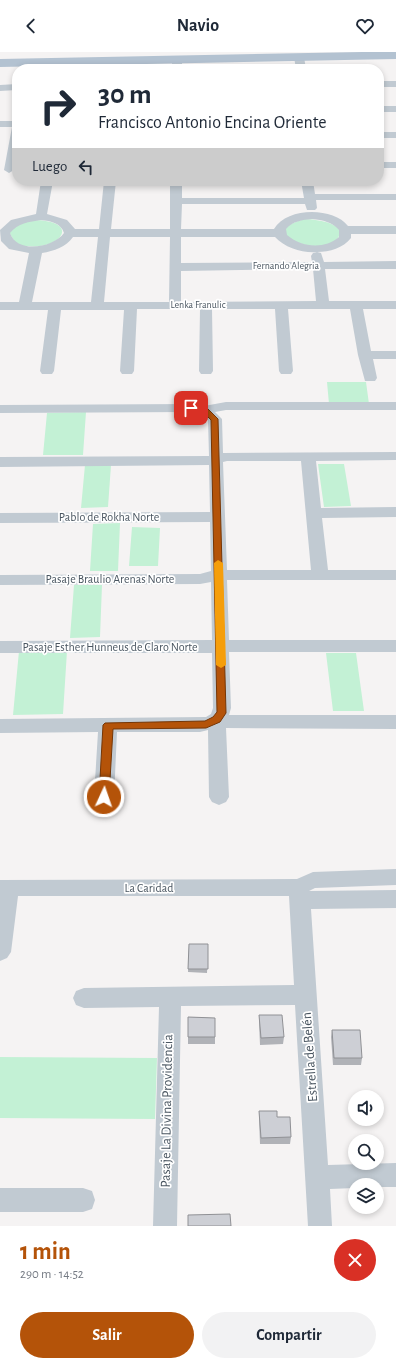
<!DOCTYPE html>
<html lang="es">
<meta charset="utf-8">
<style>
:root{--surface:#fff;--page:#f2f2f3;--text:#1f2937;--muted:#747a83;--accent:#b45309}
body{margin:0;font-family:"Alegreya Sans",sans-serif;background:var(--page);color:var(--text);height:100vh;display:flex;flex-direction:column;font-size:15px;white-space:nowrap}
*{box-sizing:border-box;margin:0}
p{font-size:13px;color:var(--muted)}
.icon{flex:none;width:22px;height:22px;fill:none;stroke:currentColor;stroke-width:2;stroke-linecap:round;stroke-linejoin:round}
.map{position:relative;height:1174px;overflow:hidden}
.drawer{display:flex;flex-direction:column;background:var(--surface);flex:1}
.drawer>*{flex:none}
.banner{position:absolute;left:12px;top:12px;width:372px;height:122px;border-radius:16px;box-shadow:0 2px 6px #0003;background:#fff;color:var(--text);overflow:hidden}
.controls{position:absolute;left:348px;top:1038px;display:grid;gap:8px}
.controls a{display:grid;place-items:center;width:36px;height:36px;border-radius:50%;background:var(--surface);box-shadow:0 2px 6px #0003;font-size:20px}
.pin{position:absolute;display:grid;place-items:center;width:34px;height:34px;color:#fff;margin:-17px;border-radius:8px;box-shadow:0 2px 6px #0006}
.me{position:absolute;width:44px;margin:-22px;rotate:3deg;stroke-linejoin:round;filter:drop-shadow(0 0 3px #0008)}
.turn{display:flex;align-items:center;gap:14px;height:84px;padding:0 20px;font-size:18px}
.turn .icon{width:52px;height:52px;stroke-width:2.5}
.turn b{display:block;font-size:28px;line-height:34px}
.then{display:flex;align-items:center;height:38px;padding:0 20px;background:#0003;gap:8px;font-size:15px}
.round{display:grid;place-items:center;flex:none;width:42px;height:42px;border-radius:21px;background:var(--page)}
.headline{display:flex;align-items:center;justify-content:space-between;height:68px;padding:0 20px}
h1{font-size:24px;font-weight:600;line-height:30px;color:var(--accent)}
.action{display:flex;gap:8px;margin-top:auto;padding:8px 20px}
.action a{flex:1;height:46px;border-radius:24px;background:var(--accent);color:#fff;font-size:16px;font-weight:600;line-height:46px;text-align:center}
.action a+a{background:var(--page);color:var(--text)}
header{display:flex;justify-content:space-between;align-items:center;height:52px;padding:0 20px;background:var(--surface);font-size:18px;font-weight:600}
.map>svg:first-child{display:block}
.green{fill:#c3f1d5}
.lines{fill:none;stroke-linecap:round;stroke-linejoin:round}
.minor{fill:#c1cad2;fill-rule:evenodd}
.primary{fill:#b3c2d1;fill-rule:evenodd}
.wall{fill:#b0b2b7}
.building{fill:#cdcfd5;stroke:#909195}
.route{fill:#b45309;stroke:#753606}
.slow{fill:#f59e0b}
.labels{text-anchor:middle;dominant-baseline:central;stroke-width:3.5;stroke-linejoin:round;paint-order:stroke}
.far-street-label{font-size:10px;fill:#4a5661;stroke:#fff}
.street-label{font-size:12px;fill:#4a5661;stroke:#fff}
.near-street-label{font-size:14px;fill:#4a5661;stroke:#fff}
</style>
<header><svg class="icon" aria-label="back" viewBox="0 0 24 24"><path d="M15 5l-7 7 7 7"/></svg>Navio<svg class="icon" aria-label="heart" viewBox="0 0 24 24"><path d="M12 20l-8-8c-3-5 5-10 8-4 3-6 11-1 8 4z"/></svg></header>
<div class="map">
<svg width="396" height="1174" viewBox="0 0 396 1174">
<rect width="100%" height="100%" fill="#f5f3f3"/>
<path class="green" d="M304,167C312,167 351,171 337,187C327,199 302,194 290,187C274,176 296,170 304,167Z
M34,168C87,169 56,204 16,192L9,180L17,172Z
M327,330H366L369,352H329Z
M86,360L83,403H43L47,361Z
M318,412H344L351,454L324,455Z
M85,413H111L108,455L81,456Z
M120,471L118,519H90L93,472Z
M132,475L160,476L158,514H129Z
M74,533H102L100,585L70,586Z
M19,599H67L63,662L13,663Z
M326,601H356L364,659H333Z
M0,1005L157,1006L155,1067L0,1066Z"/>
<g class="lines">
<path class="minor" d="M299,2L304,5L306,17H296L294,5Z
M177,4L182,7V17H172V7Z
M379,29H396V35H379Z
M17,32V38L0,39V33Z
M379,54H396V60H379Z
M0,69H17V104L14,118L9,121L4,118L12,75H0Z
M379,80H396V86H379Z
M379,110H396V116H379Z
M41,129H53L47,162L67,168L75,177H99L104,129H116L111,177H170V129H182V146H304L301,129H313L315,142H396V148H316L317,156L315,158H307L305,152H182L181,177H274C287,155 333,155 348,174H396V182H351V186C343,196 330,200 317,200L321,201L324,210L396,209V217H325L329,249H396V257H363L371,299H396V307H373L377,326L375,329H365L358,303L350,257H288L293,319L291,322H281L279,319L275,257H212L213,319L211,322H201L199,319L200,257H137L134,319L132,322H122L120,319L124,258H61L54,319L52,322H42L40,319L48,258H0V250H19L29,201L9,197L1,189L0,178L11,168L36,162ZM312,167C323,168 332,170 339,178V185C324,198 301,195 287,183L286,177C293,169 302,168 312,167ZM41,168C51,169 61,171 64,181C53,196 17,202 10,181C18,171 29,170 41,168ZM73,185H98L91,250H32L42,201C54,199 66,195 73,185ZM110,185H170L169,250H104ZM181,185H275C285,196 302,201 317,200L313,201L311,204L312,210L181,211ZM313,217L316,249L181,250V219Z
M226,350H396V358H226L215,360L222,367L223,401L396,400V408L316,409L321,456L396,455V465L322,466L328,518H396V528H227L229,588H396V600H229L231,656L229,663H396V677L226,676L229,745L226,750L219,753L212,750L209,745L208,678L200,680H117L114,745L111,750L104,753L97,750L94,745L98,680L0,681V667L206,665L211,662L213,656L212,601H0V589L212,588L211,530L200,532L0,533V523L200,522L211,519L210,470L0,471V461L210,460L209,413L0,415V405L209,404L208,368L200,362L191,360L0,361V353L191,352L204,354ZM227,409H301L311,518H227L223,410Z
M396,817V833L315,836L309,839L396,838V856L311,857L328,1113L396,1111V1135H377V1133H355V1136L330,1137L332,1174H308L295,953L181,954L177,1174H153L159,955L84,956L76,953L73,946L76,939L84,936L294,933L289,844H18L11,900L7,906L0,909V828L297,827L313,820Z
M0,1136H83L92,1139L95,1148L92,1157L83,1160H0Z"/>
<path class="primary" d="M362,0H396V7L0,15V7Z"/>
</g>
<path class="wall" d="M189,892H208L207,921L188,920Z
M259,963L284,985L283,992L260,993L259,970Z
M188,965L215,966V992H188Z
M332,978L362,1006L361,1013H333L331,985Z
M259,1059L277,1065L291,1085L290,1092H260L259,1066Z"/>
<path class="building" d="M189,892H208V917H188Z
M259,963H282L284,985L261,986Z
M188,965L215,966V985H188Z
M332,978H360L362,1006H334Z
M259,1059H277V1065H290L291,1085L261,1086Z
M230,1162L231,1174H188V1163Z"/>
<path class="route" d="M188,354L207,356L218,367L226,661L220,670L206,676L113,677L109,745L107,748H100L99,745L103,673L105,671L205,669L213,665L217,660L211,368L202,359L188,357Z"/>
<path class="slow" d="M218,508L223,511L226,613L221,616L216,613L214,511Z"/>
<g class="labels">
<g class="far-street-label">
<text x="286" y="214">Fernando Alegria</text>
<text x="198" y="253">Lenka Franulic</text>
</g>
<g class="street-label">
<text x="109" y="465">Pablo de Rokha Norte</text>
<text x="110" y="527">Pasaje Braulio Arenas Norte</text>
<text x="110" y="595">Pasaje Esther Hunneus de Claro Norte</text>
<text x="149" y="836">La Caridad</text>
</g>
<g class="near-street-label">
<text transform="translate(310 1005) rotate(-94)">Estrella de Belén</text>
<text transform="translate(167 1059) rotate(-89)">Pasaje La Divina Providencia</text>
</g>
</g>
</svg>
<div class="controls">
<a><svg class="icon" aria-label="sound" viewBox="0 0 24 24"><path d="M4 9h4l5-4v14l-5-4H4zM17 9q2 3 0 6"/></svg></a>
<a><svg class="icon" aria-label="search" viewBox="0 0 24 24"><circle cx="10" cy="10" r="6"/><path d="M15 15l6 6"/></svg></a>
<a><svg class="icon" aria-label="layers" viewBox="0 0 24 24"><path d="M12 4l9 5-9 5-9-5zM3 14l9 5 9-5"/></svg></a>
</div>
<div class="pin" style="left:191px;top:356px;background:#d93025"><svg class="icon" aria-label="arrive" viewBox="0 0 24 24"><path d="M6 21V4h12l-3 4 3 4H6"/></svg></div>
<svg class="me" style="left:104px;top:745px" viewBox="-20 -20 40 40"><circle r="17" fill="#b45309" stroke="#fff" stroke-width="3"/><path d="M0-11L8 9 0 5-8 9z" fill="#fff"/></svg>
<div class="banner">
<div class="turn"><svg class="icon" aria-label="right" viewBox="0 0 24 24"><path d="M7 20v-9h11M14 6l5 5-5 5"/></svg><div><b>30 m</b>Francisco Antonio Encina Oriente</div></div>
<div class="then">Luego<svg class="icon" aria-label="left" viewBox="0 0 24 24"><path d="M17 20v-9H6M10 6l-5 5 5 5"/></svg></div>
</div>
</div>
<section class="drawer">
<div class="headline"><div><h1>1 min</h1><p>290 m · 14:52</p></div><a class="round" style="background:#d93025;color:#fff"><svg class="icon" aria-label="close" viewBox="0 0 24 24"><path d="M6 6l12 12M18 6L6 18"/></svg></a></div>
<div class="action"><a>Salir</a><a>Compartir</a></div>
</section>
